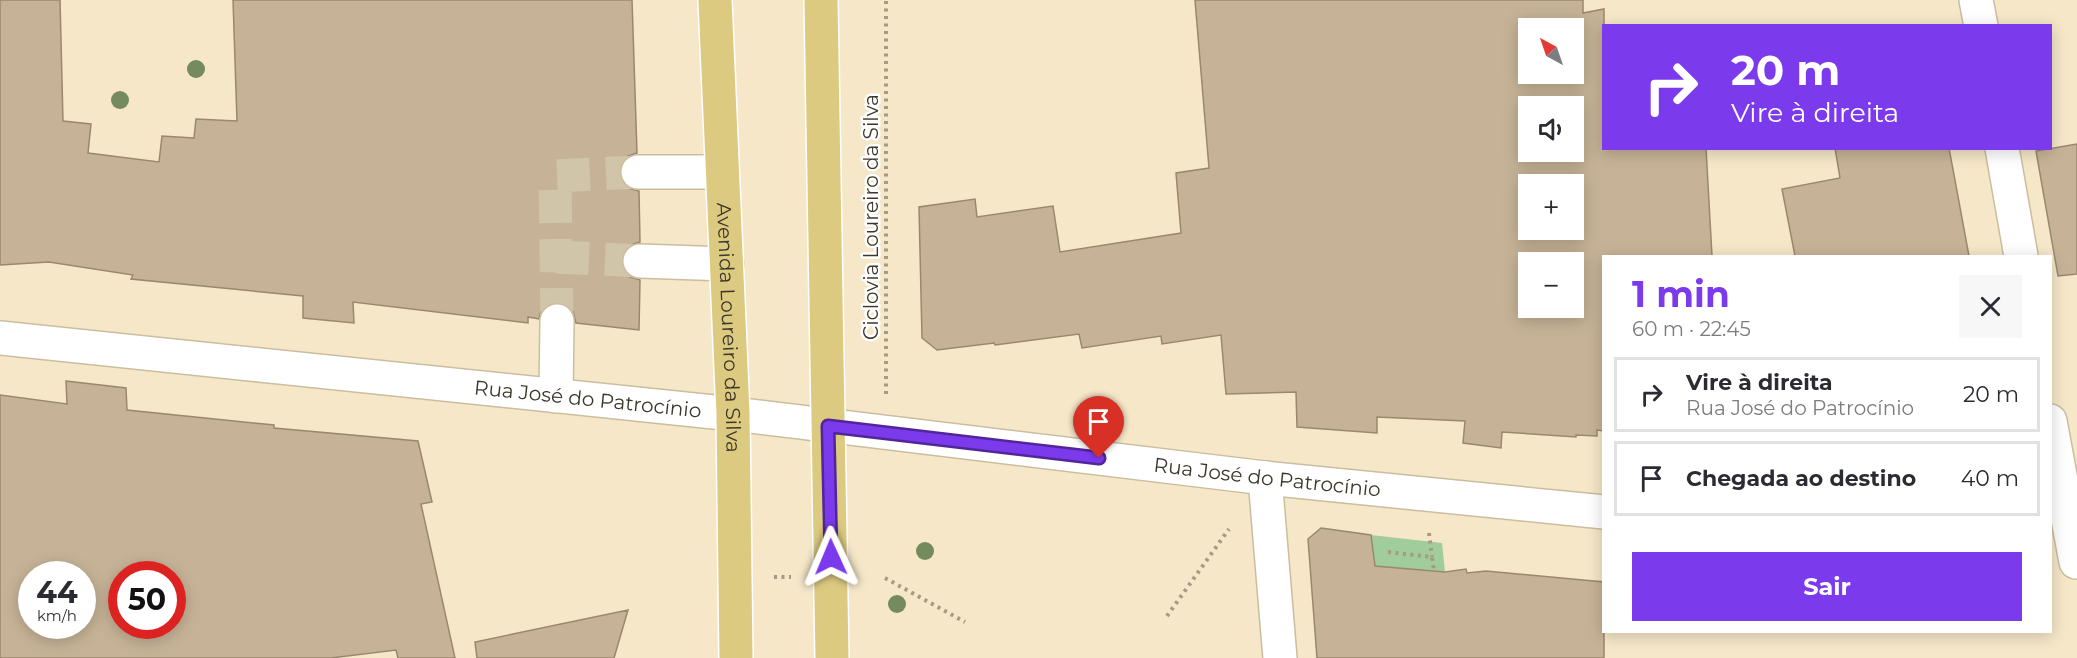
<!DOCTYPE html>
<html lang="pt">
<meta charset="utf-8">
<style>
:root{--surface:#fff;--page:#f7f7f7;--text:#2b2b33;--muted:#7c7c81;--line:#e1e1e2;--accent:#7c3aed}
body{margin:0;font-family:Montserrat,sans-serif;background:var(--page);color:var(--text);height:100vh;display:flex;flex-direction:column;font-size:22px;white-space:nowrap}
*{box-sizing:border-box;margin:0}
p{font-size:20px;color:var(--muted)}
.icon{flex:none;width:33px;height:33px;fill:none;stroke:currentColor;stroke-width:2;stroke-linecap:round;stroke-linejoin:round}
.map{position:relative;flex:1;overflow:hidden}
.details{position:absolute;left:1602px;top:255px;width:450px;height:378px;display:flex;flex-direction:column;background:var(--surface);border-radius:0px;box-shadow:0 3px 15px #0003}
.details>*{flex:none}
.guide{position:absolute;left:1602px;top:24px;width:450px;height:126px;border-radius:0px;box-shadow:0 3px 15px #0003;background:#7c3aed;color:#fff;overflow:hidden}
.needle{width:39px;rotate:320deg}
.tools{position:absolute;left:1518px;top:18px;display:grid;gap:12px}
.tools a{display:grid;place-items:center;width:66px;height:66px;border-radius:0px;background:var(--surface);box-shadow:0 3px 15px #0003;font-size:30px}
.speed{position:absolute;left:18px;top:561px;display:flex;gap:12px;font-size:30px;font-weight:700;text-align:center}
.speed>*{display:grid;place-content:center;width:78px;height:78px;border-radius:50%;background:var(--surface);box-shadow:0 3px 15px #0003;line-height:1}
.speed small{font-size:15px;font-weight:400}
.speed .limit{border:9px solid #d22;background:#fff;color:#111}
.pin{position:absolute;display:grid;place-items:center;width:51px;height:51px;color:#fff;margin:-62px -26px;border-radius:50% 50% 50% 0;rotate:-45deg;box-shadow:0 0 6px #0007}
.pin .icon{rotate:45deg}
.me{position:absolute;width:66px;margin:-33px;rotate:359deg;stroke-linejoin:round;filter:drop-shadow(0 0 4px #0008)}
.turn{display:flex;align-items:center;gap:21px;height:126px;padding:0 30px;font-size:27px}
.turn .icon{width:78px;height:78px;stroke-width:2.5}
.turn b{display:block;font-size:42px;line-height:51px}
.round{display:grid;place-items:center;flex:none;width:63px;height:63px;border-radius:0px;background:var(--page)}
.overview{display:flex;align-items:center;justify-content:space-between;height:102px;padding:0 30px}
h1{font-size:36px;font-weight:700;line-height:45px;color:var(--accent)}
.primary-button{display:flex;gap:12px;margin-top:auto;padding:12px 30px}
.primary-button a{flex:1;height:69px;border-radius:0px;background:var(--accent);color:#fff;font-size:24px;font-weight:700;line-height:69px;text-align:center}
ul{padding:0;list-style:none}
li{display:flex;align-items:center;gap:18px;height:75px;margin:0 12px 9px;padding:0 18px;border:3px solid var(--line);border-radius:0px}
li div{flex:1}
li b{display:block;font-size:22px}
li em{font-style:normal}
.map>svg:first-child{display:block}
.green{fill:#a1cc9b}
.building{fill:#c6b397;stroke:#9a886e;stroke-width:1.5;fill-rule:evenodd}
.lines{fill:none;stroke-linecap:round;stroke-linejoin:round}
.minor-tunnel{stroke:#d0c4a9;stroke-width:33;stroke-dasharray:33 16;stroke-linecap:butt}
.minor-casing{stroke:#cbbd9f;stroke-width:36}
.major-casing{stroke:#fff;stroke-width:36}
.path{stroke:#a59a83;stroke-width:4;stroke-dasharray:3 4.5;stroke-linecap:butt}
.minor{stroke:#fff;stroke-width:33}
.major{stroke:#ddca81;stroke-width:33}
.tree{fill:#758b5e}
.route-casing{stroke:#51269a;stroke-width:15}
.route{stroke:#7c3aed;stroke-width:10}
.labels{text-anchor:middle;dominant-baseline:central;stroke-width:5;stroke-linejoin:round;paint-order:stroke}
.street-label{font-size:20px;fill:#3d372b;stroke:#fff}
</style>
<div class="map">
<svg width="2077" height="658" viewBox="0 0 2077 658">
<rect width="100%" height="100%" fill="#f5e7c8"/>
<path class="green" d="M1371,535L1442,543L1445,572L1383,639Z"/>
<path class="building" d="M0,0H60L63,121L91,124L88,153L159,162L162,136L194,138L196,119L237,121L233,0H632L637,153L628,156L622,162L619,173L622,182L628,188L639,191L640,242L631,245L624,251L621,261L624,270L630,277L640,280L639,330L576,323L573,311L566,305L558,302L547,305L541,311L539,319L528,317V323L353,302L354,323L303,318V296L131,279L133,275L49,262L0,265Z
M1195,0H1583V13L1604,9V148H1706L1712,256H1604V431L1597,430V436L1576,435V437L1502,432L1501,448L1463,443L1465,421L1377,417V433L1297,427L1296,392L1226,394L1221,335L1162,344L1161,336L1082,348L1079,334L995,345L994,343L937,350L922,338L919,207L975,199L977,217L1053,206L1060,252L1181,233L1176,173L1209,168ZM1528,28H1574V74H1528ZM1528,106H1574V152H1528ZM1528,184H1574V230H1528ZM1528,262H1574V308H1528Z
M2077,144V274L2058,276L2036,151Z
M1835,148H1949L1969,256H1795L1782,189L1840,178Z
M66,381L126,388L127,410L274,425V428L418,441L432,502L421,504L455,658H398L396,650L331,658H0V395L67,404ZM32,574H82V626H32ZM122,574H172V626H122Z
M1321,528L1371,535L1375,566L1445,572L1466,569L1467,573L1486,571L1604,582V658H1317L1308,539Z
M628,610L614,658H477L475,642Z"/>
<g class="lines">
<path class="minor-tunnel" d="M556,257L640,261
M557,321L555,176L638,172"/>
<defs>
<g id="minor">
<path d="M1976,0L1981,26"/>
<path d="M2002,148L2021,256"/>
<path d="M638,172H722"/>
<path d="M640,261L727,264"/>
<path id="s1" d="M0,338L733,414L1265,478L1604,512"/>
<path d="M556,396L557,321"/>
<path d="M2050,421L2076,562"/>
<path d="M1265,478L1280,658"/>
</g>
<g id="major">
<path id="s2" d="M715,0L733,414L736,658"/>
<path d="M821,0L832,658"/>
</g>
</defs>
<use href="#minor" class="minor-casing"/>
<use href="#major" class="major-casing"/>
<path class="path" d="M886,394V0
M1429,533L1432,557
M1388,552L1432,557L1434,571
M774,577H791
M885,578L965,622
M1167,616L1229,529"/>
<use href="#minor" class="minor"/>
<use href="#major" class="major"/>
</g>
<g class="tree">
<circle cx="196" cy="69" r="9"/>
<circle cx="120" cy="100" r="9"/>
<circle cx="925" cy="551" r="9"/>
<circle cx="897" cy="604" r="9"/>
</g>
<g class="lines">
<defs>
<path id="route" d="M831,557L828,426L1099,458"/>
</defs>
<use href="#route" class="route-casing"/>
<use href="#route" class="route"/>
</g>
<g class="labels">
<g class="street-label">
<text transform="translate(871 217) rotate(-90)">Ciclovia Loureiro da Silva</text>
<text stroke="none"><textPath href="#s2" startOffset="328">Avenida Loureiro da Silva</textPath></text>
<text stroke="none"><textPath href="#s1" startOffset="591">Rua José do Patrocínio</textPath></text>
<text stroke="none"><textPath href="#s1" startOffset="1275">Rua José do Patrocínio</textPath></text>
</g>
</g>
</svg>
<div class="tools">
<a><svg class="needle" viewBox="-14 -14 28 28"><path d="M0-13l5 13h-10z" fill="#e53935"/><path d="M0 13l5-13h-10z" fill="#7c7c81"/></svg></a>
<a><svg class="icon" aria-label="sound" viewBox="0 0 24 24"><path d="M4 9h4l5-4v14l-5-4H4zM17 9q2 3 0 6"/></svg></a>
<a>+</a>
<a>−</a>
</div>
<div class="speed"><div>44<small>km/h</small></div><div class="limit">50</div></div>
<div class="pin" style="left:1099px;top:458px;background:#d93025"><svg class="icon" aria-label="arrive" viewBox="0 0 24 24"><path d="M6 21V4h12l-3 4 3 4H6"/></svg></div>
<svg class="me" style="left:831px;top:557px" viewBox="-20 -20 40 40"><path d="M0-17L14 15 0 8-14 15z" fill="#7c3aed" stroke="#fff" stroke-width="4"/></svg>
<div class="guide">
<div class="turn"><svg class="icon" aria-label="right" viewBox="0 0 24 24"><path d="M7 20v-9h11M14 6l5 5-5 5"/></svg><div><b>20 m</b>Vire à direita</div></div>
</div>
<section class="details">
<div class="overview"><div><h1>1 min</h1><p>60 m · 22:45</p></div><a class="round"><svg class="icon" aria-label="close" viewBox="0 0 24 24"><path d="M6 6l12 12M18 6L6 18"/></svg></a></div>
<ul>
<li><svg class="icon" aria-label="right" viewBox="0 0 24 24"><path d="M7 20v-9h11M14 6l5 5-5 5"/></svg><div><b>Vire à direita</b><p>Rua José do Patrocínio</p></div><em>20 m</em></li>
<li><svg class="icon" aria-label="arrive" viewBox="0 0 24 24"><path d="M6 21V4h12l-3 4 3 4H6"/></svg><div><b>Chegada ao destino</b></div><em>40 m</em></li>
</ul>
<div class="primary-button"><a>Sair</a></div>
</section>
</div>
